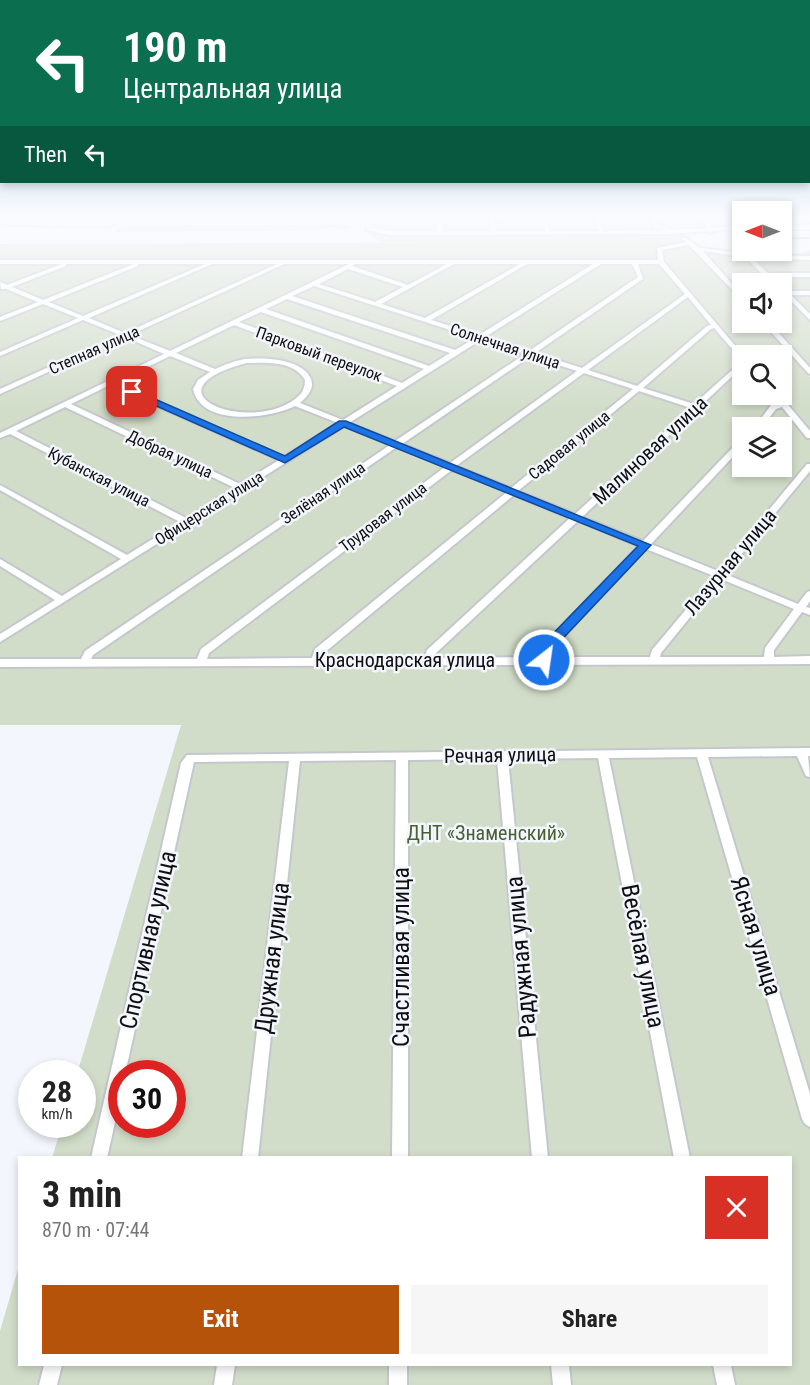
<!DOCTYPE html>
<meta charset="utf-8">
<style>
:root{--surface:#fff;--page:#f6f6f6;--text:#222;--muted:#767676;--accent:#b45309}
body{margin:0;font-family:"Roboto Condensed",sans-serif;background:var(--page);color:var(--text);height:100vh;display:flex;flex-direction:column;font-size:22px;white-space:nowrap}
*{box-sizing:border-box;margin:0}
p{font-size:20px;color:var(--muted)}
.icon{flex:none;width:33px;height:33px;fill:none;stroke:currentColor;stroke-width:2;stroke-linecap:round;stroke-linejoin:round}
.map{position:relative;flex:1;overflow:hidden}
.details{position:absolute;left:18px;top:1156px;width:774px;height:210px;display:flex;flex-direction:column;background:var(--surface);border-radius:0px;box-shadow:0 3px 9px #0003}
.details>*{flex:none}
.banner{position:absolute;left:0px;top:0px;width:810px;height:183px;box-shadow:0 3px 9px #0003;background:#0b6e4f;color:#fff;overflow:hidden}
.needle{width:39px;rotate:270deg}
.controls{position:absolute;left:732px;top:201px;display:grid;gap:12px}
.controls a{display:grid;place-items:center;width:60px;height:60px;border-radius:0px;background:var(--surface);box-shadow:0 3px 9px #0003;font-size:30px}
.speed{position:absolute;left:18px;top:1060px;display:flex;gap:12px;font-size:30px;font-weight:700;text-align:center}
.speed>*{display:grid;place-content:center;width:78px;height:78px;border-radius:50%;background:var(--surface);box-shadow:0 3px 9px #0003;line-height:1}
.speed small{font-size:15px;font-weight:400}
.speed .limit{border:9px solid #d22;background:#fff;color:#111}
.pin{position:absolute;display:grid;place-items:center;width:51px;height:51px;color:#fff;margin:-26px;border-radius:12px;box-shadow:0 3px 9px #0006}
.me{position:absolute;width:66px;margin:-33px;rotate:30deg;stroke-linejoin:round;filter:drop-shadow(0 0 4px #0008)}
.turn{display:flex;align-items:center;gap:21px;height:126px;padding:0 24px;font-size:27px}
.turn .icon{width:78px;height:78px;stroke-width:2.5}
.turn b{display:block;font-size:42px;line-height:51px}
.then{display:flex;align-items:center;height:57px;padding:0 24px;background:#0003;gap:12px;font-size:22px}
.round{display:grid;place-items:center;flex:none;width:63px;height:63px;border-radius:0px;background:var(--page)}
.head{display:flex;align-items:center;justify-content:space-between;height:102px;padding:0 24px}
h1{font-size:36px;font-weight:700;line-height:45px}
.cta{display:flex;gap:12px;margin-top:auto;padding:12px 24px}
.cta a{flex:1;height:69px;border-radius:0px;background:var(--accent);color:#fff;font-size:24px;font-weight:700;line-height:69px;text-align:center}
.cta a+a{background:var(--page);color:var(--text)}
.map>svg:first-child{display:block}
.green{fill:#d2ddc9;fill-rule:evenodd}
.forest{fill:#b9c9ac}
.lines{fill:none;stroke-linecap:round;stroke-linejoin:round}
.canal{fill:#99b3c9;fill-rule:evenodd}
.minor-casing{stroke:#c4c7cd;stroke-width:4}
.minor{fill:#fff;fill-rule:evenodd}
.route{fill:#1a73e8;stroke:#114b97;stroke-width:1.5}
.labels{text-anchor:middle;dominant-baseline:central;stroke-width:5;stroke-linejoin:round;paint-order:stroke}
.far-street-label{font-size:16px;fill:#0e0f11;stroke:#f3f6fc}
.street-label{font-size:20px;fill:#0e0f11;stroke:#f3f6fc}
.park-label{font-size:20px;fill:#4a6033;stroke:#f3f6fc}
.near-street-label{font-size:24px;fill:#0e0f11;stroke:#f3f6fc}
</style>
<div class="map">
<svg width="810" height="1385" viewBox="0 0 810 1385">
<rect width="100%" height="100%" fill="#f3f6fc"/>
<path class="green" d="M366,217H742V228L685,232L696,247H692L742,303V322L761,323L810,377V1385H0V1331L19,1266L20,1365H790V1158H52L62,1125H82V1074H77L181,725H0V244L498,242H379L365,228ZM742,356H782V394H742ZM742,428H782V466H742ZM122,1074H172V1125H122Z
M698,249L791,258L810,250V372L765,323L782,322V284H742V298Z"/>
<path class="forest" d="M339,225L351,226V228L337,230L338,228L333,227L320,230L116,232L115,230L124,226Z"/>
<g class="lines">
<path class="canal" d="M786,237H810V239H788Z"/>
<defs>
<path id="minor" d="M366,217H372V228L390,231H437L436,217H442L443,231H491L489,217H494L496,231H545L541,217H546L550,231H599L594,217H599L604,231L671,230L707,228L702,217H707L712,228L742,225V228L713,231L711,233L708,231L671,234L390,235L367,230Z
M649,217H654L658,225L669,228L666,230L654,227Z
M796,217L810,218V222L796,218Z
M6,222H110L113,224L110,226L4,225Z
M782,225H810V229H782Z
M685,237L700,248L760,255L810,256V260L752,258L768,273H810V277H772L779,284H772L745,257L703,251L742,295V300L689,245L662,250L664,262L744,356H742V359L740,358L714,328L711,329L643,388L694,404L740,363L742,362V367L582,517L643,541L739,441H742V447L651,544L718,571L807,464H810V471L725,574L798,604L807,592L810,591V601L806,607L810,608V615L802,612L774,650V657L810,656V664L0,667V659H81L85,651L390,445L344,426L192,522L191,525H187L0,642V634L55,600L0,566V559L62,596L121,559L0,490V485L127,555L180,522L10,434L0,438V433L164,354L125,337L0,394V389L120,335L83,320L0,356V352L78,318L43,304L0,321V317L38,302L6,289H1L0,282L7,285L62,264H0V260H658L657,248L686,242L682,239ZM66,264H134L43,300L12,287L66,266ZM138,264H205L83,316L49,302L138,266ZM212,264H277L125,333L89,318ZM284,264H349L170,351L130,335ZM355,264H447L408,285L352,266ZM454,264H520L425,318L381,304ZM527,264H593L479,335L431,320ZM601,264H632L638,277L529,351L485,337ZM638,264H659L685,294L582,368L535,353L643,279ZM348,269L403,287L375,302L319,284ZM314,286L475,338L455,350L292,296ZM688,297L711,325L707,326L637,386L588,370ZM287,299L450,353L429,366L266,309ZM261,312L424,369L402,383L239,322ZM234,325L397,386L343,420L300,403C307,397 315,388 311,379C303,359 265,357 246,359C236,360 225,365 215,369L176,353ZM481,340L525,354L395,441L349,423ZM170,356L210,372L198,380L193,389C201,427 269,419 295,406L338,423L284,457L115,383ZM531,356L577,371L450,463L402,444ZM246,363C266,363 293,360 305,380C305,391 300,396 291,402C242,432 144,391 246,363ZM584,373L633,389L511,488L456,466ZM110,385L279,460L240,484L71,404ZM639,391L691,408L575,514L518,491ZM65,407L235,488L186,518L16,431ZM397,447L445,467L201,649L197,659H91L93,655ZM452,470L507,492L315,649L312,658L207,659L209,653ZM514,495L570,518L427,650L424,658H322L324,653ZM578,521L639,546L543,646L540,657L435,658L436,653ZM646,549L714,576L652,650L650,657H550L552,649ZM721,579L794,609L765,648L764,657H660L661,653Z
M782,287L787,291H810V295H791L810,314V320L782,292Z
M762,322H769L810,368V374L808,373Z
M772,394H779L810,431V438H807L782,407L776,409L761,428H754L771,405L779,404Z
M810,748V756H808L810,777L806,776L797,756L708,757L810,1094V1127L805,1124L802,1119L697,757L609,758L690,1158H674L598,758L508,759L548,1158H532L497,759L408,760V1158H392L396,760L300,761L258,1158H242L289,761L194,762L125,1074H122V1091L107,1158H91L181,763L187,755Z
M44,1365H62L57,1385H39Z
M217,1365H235L232,1385H214Z
M389,1365H407V1385H389Z
M551,1365H569L571,1385H553Z
M713,1365H731L735,1385H717Z"/>
</defs>
<use href="#minor" class="minor-casing"/>
<use href="#minor" class="minor"/>
</g>
<linearGradient id="sky" x2="0" y2="1"><stop stop-color="#88b4dc"/><stop offset="0.53" stop-color="#fafbfe"/><stop offset="1" stop-color="#fafbfe" stop-opacity="0"/></linearGradient>
<rect width="810" height="411" fill="url(#sky)"/>
<path class="route" d="M132,389L285,456L339,421H346L651,545L553,649L549,663H540L538,660L542,645L638,546L344,427L285,463L129,394L128,392Z"/>
<g class="labels">
<g class="far-street-label">
<text transform="translate(505 346) rotate(18)">Солнечная улица</text>
<text transform="translate(94 350) rotate(-24)">Степная улица</text>
<text transform="translate(319 354) rotate(20)">Парковый переулок</text>
<text transform="translate(569 445) rotate(-39)">Садовая улица</text>
<text transform="translate(170 454) rotate(25)">Добрая улица</text>
<text transform="translate(99 477) rotate(27)">Кубанская улица</text>
<text transform="translate(323 493) rotate(-34)">Зелёная улица</text>
<text transform="translate(209 508) rotate(-32)">Офицерская улица</text>
<text transform="translate(383 517) rotate(-37)">Трудовая улица</text>
</g>
<g class="street-label">
<text transform="translate(650 450) rotate(-43)">Малиновая улица</text>
<text transform="translate(730 562) rotate(-50)">Лазурная улица</text>
<text x="405" y="660">Краснодарская улица</text>
<text transform="translate(500 755) rotate(-1)">Речная улица</text>
</g>
<g class="park-label">
<text x="486" y="833">ДНТ «Знаменский»</text>
</g>
<g class="near-street-label">
<text transform="translate(756 936) rotate(73)">Ясная улица</text>
<text transform="translate(148 940) rotate(-77)">Спортивная улица</text>
<text transform="translate(643 956) rotate(79)">Весёлая улица</text>
<text transform="translate(401 957) rotate(-90)">Счастливая улица</text>
<text transform="translate(521 957) rotate(-95)">Радужная улица</text>
<text transform="translate(272 958) rotate(-83)">Дружная улица</text>
</g>
</g>
</svg>
<div class="controls">
<a><svg class="needle" viewBox="-14 -14 28 28"><path d="M0-13l5 13h-10z" fill="#e53935"/><path d="M0 13l5-13h-10z" fill="#767676"/></svg></a>
<a><svg class="icon" aria-label="sound" viewBox="0 0 24 24"><path d="M4 9h4l5-4v14l-5-4H4zM17 9q2 3 0 6"/></svg></a>
<a><svg class="icon" aria-label="search" viewBox="0 0 24 24"><circle cx="10" cy="10" r="6"/><path d="M15 15l6 6"/></svg></a>
<a><svg class="icon" aria-label="layers" viewBox="0 0 24 24"><path d="M12 4l9 5-9 5-9-5zM3 14l9 5 9-5"/></svg></a>
</div>
<div class="speed"><div>28<small>km/h</small></div><div class="limit">30</div></div>
<div class="pin" style="left:132px;top:392px;background:#d93025"><svg class="icon" aria-label="arrive" viewBox="0 0 24 24"><path d="M6 21V4h12l-3 4 3 4H6"/></svg></div>
<svg class="me" style="left:544px;top:660px" viewBox="-20 -20 40 40"><circle r="17" fill="#1a73e8" stroke="#fff" stroke-width="3"/><path d="M0-11L8 9 0 5-8 9z" fill="#fff"/></svg>
<div class="banner">
<div class="turn"><svg class="icon" aria-label="left" viewBox="0 0 24 24"><path d="M17 20v-9H6M10 6l-5 5 5 5"/></svg><div><b>190 m</b>Центральная улица</div></div>
<div class="then">Then<svg class="icon" aria-label="left" viewBox="0 0 24 24"><path d="M17 20v-9H6M10 6l-5 5 5 5"/></svg></div>
</div>
<section class="details">
<div class="head"><div><h1>3 min</h1><p>870 m · 07:44</p></div><a class="round" style="background:#d93025;color:#fff"><svg class="icon" aria-label="close" viewBox="0 0 24 24"><path d="M6 6l12 12M18 6L6 18"/></svg></a></div>
<div class="cta"><a>Exit</a><a>Share</a></div>
</section>
</div>
